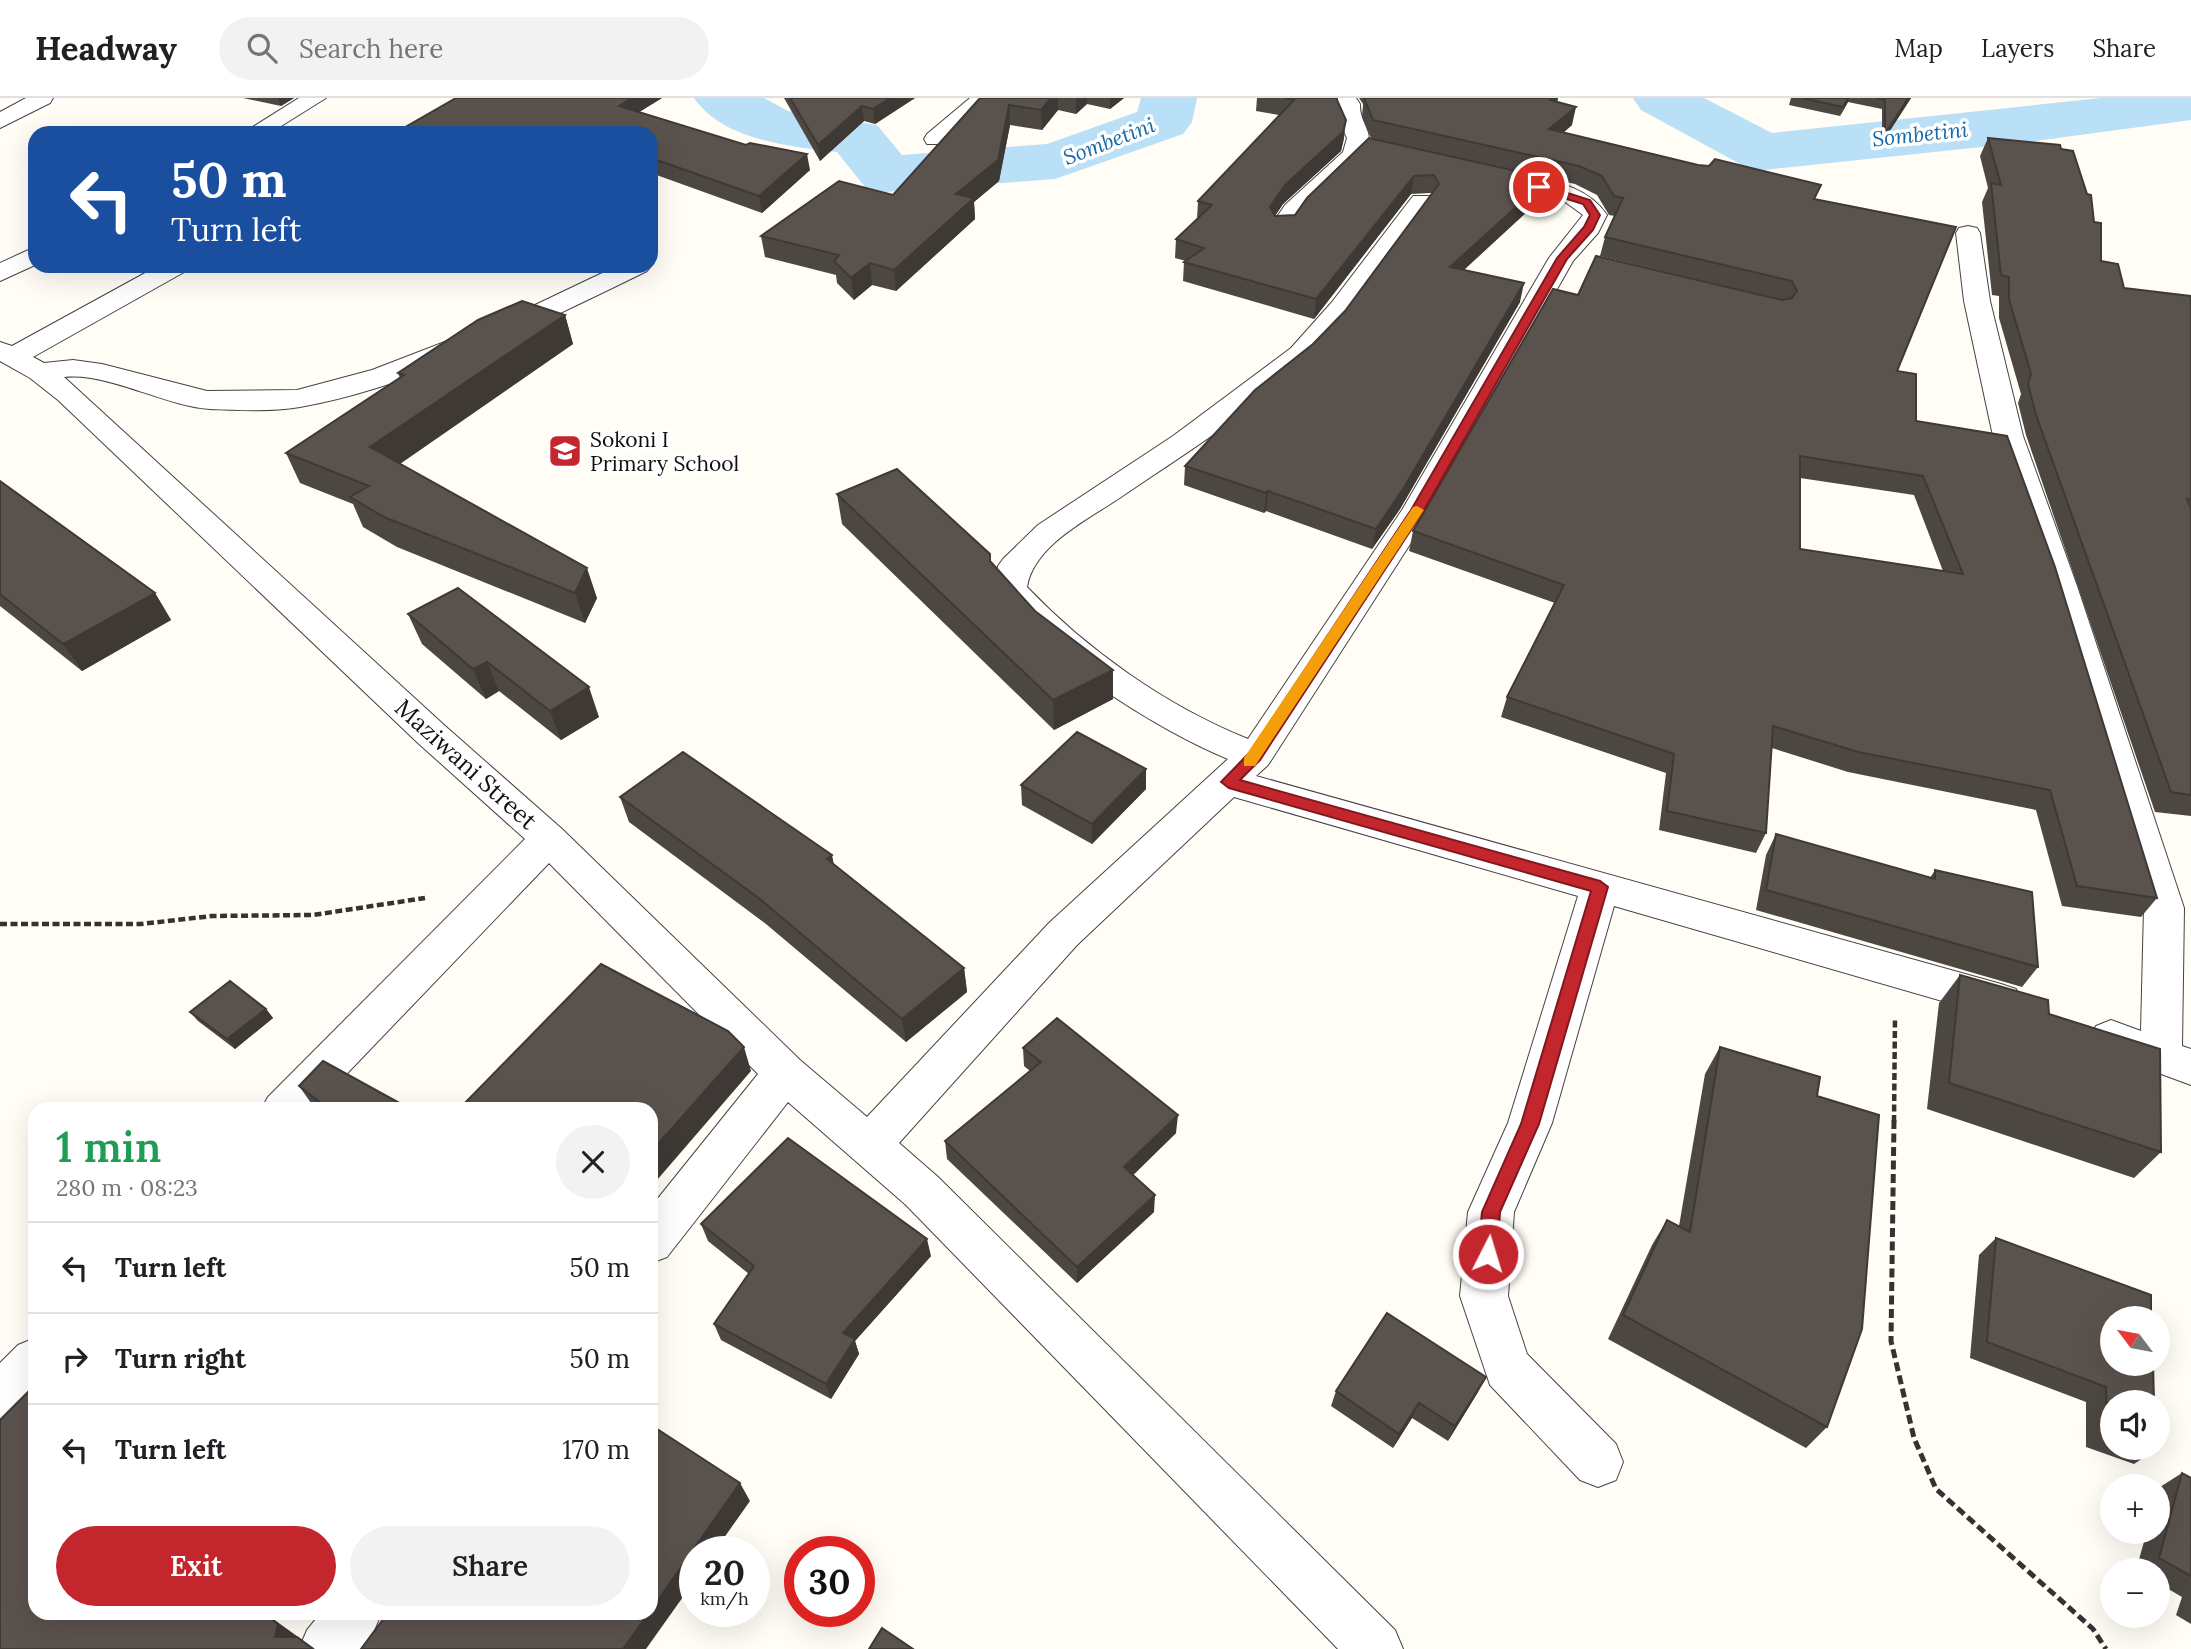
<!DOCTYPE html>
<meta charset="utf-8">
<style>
:root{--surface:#fff;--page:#f2f2f2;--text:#202124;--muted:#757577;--line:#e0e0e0;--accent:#c4262e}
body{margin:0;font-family:Lora,serif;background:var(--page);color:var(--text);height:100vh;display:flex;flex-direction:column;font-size:26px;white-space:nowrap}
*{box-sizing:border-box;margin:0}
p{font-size:23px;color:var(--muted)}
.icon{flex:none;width:38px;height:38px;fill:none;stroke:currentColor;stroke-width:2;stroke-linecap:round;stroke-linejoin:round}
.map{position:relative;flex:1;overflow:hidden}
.sheet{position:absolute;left:28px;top:1004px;width:630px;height:518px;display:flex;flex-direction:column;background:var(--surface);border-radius:21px;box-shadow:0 7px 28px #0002}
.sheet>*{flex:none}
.top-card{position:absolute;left:28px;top:28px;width:630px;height:147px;border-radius:21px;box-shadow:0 7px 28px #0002;background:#1a4fa0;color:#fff;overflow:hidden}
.needle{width:46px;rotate:302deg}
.tools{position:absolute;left:2100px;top:1208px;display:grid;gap:14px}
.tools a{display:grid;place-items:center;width:70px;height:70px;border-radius:50%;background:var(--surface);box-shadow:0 7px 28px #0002;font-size:35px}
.speed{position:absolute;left:679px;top:1438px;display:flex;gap:14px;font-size:35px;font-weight:700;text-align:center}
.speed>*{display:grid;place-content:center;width:91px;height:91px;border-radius:50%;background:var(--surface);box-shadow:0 7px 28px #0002;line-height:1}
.speed small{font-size:18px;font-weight:400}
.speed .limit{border:10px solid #d22;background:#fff;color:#111}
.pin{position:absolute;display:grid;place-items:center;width:60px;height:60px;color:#fff;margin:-30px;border:4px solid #fff;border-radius:50%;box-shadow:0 2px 7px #0007}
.me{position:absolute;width:77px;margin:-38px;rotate:5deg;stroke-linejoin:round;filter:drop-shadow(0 0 5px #0008)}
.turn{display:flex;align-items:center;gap:24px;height:147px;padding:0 28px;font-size:32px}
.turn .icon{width:91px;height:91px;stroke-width:2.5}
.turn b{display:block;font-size:49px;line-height:60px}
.round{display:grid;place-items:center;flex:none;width:74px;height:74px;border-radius:37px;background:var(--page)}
.summary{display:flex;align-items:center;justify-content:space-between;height:119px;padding:0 28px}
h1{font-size:42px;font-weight:600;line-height:52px;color:#1e9e55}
.cta{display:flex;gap:14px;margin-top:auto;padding:14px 28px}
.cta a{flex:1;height:80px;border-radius:42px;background:var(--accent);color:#fff;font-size:28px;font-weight:600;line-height:80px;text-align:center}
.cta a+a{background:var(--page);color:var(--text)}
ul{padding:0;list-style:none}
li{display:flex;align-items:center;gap:21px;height:91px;padding:0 28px;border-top:2px solid var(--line)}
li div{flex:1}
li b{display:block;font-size:26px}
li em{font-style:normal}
header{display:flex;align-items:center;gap:42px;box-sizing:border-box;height:98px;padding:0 35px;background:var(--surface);border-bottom:2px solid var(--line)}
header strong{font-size:33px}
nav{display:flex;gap:38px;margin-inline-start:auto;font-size:24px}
.search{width:490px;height:63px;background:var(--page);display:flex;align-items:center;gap:18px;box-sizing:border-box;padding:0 24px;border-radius:38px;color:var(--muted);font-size:26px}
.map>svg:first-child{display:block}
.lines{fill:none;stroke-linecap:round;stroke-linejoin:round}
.river{fill:#b9e0f7;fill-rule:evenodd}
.minor-casing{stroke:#444;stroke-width:2}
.path-far1{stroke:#333;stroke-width:4.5;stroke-dasharray:7 3.5;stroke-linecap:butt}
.path{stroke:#333;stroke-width:5;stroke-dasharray:9 4.5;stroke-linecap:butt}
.minor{fill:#fff;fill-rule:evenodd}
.wall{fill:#4d4742;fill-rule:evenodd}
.shaded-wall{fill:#3f3936}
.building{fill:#5a524d;stroke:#3f3936;stroke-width:2;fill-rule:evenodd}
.route{fill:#c4262e;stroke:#7f191e;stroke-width:2}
.slow{fill:#f59e0b}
.labels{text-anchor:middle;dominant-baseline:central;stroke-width:7;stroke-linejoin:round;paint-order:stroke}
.far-water-label{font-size:21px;font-style:italic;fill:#1768a6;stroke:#fff}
.far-poi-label{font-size:21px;fill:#111;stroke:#fff;text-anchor:start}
.street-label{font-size:24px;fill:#111;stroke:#fff}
</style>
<header>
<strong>Headway</strong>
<div class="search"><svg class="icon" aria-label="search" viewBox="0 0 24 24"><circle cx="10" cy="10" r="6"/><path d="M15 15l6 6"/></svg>Search here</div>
<nav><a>Map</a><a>Layers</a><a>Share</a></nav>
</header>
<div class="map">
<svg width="2191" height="1551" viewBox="0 0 2191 1551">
<rect width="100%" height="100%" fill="#fffdf5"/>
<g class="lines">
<path class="river" d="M694,0H764L788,13L877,27L902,57L1047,46L1137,14L1141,0H1197L1192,24L1183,36L1055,81L886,94L865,89L837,54C790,48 724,43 694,0Z
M1633,0H1704L1772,35L2101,0H2191V22L2029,44L1763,72L1742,67L1641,12Z"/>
<defs>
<path id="minor" d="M26,0H53L50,5L0,30V14Z
M299,0H326L270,35H243Z
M970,0H994L943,46H927L924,41L927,36Z
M1332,0H1356L1360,6C1359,21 1370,31 1369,43C1367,69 1308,110 1291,134H1273L1270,129L1285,107L1343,54L1347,40L1337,19L1338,7Z
M1513,75C1548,83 1585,85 1607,117L1598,135L1573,163L1432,412L1268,667L1256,678L2001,886L2016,891L2022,903L2016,915L2001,920L1614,808L1552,1025L1514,1114L1508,1198L1527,1256L1616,1346L1623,1364L1616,1382L1598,1389L1580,1382L1490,1287L1460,1198L1468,1114L1508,1025L1578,798L1234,699L1077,847L899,1045L938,1079L1395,1532L1403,1551H1338L906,1107L788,1004L667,1159L651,1165V1109L758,976L549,765L312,1012H261L268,999L525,741L418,645L58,302L30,280L0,263V244L12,248L158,168H190L186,173L33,259L44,265L73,262L102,266L207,293L297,292L372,272L512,218L617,168H651L647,173C542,224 415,289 300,309C273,314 238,312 210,311C164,308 108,274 64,279L444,627L562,731L800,962L867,1019L1049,825L1228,661C1157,632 1036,556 994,491L998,468L1003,461L1038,427L1173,338L1291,250L1332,204L1413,98H1431L1434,103L1431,108C1396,154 1351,227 1309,263C1252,313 1186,355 1124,397C1091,420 1034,446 1027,489C1087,552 1166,608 1248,641L1402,412L1549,160L1583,117L1561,101L1505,87L1501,82L1505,77Z
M1968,128L1977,130L1980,135L1990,203L2023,338L2077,488L2184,810L2182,948L2191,951V987L2096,952L2090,940L2096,928L2111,922L2141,933L2144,810L2045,488L1993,338L1964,203L1956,135L1959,130Z
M35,149V167L0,183V165Z
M35,1240V1299L18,1317L0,1324V1265L18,1247Z
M320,1516H381L373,1535L361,1551H299L307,1532Z"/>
</defs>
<use href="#minor" class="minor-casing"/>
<path class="path-far1" d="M0,826H141L212,818L313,817L425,800
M1894,1024L1895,919"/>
<path class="path" d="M1894,1022L1891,1243L1914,1340L1936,1391L2093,1531L2106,1551"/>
<use href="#minor" class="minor"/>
</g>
<path class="wall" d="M243,0H294L281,8Z
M456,0H662L639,14L810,72L762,115L651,75V35Z
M784,0H915L875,26L864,23L820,63Z
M980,0H1124L1110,11L1087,6L1076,16L1058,12L1042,32L1010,27L999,83L974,104L975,121L896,193L872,187L854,202L837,185L836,177L765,159L761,138L893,97Z
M1257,0H1337L1344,40L1341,53L1283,106L1275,118L1295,117L1371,40L1362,19L1363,6L1359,0H1558L1557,4L1572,27L1563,35L1816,101L1897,273L1916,323L2157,800L2141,819L2062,808L2036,712L1848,674L1772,650L1766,735L1756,755L1659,732L1666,675L1501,619L1507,599L1555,505L1409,453L1413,433L1578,197L1783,202L1600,158L1605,139L1615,118L1609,117L1597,97L1575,86L1562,83L1566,86L1562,104L1543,99L1464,172L1520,204L1400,411L1372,451L1266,413L1264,415L1184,387L1185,368L1313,246L1345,213L1432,96L1431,95L1411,96L1314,221L1183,183L1184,164L1186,163L1175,160L1176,141L1197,122L1198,103L1279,17L1256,13ZM1800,380L1914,397L1943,473L1800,451Z
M1791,0H1911L1882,45V11L1848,4L1840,18L1789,7Z
M1988,40L2094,124L2101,163L2124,190L2191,198V718L2155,714L2026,337L2018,305L2021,296L1999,220V198L1992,197L1982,104L1988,90L1980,58Z
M565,217L573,246L400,366L597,500L585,525L397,449L363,429L353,406L300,385L286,355L400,280L398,275Z
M0,383L155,495L171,522L82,573L0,508Z
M837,396L991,464L1035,513L1113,572V601L1054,632L842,426Z
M408,516L599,619L561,642L499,593L486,601L422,546Z
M1146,671V691L1092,746L1022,707L1021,687Z
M620,699L964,870L967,894L906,944L766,826L629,724Z
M1776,736L1930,780L1935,772L2038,869L2022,889L1756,812L1766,757Z
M1960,877L2049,916L2161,1054L2134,1080L1927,1011L1939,905Z
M266,911L273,920L235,951L198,923L190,914Z
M1720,949L1817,998L1827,1329L1806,1350L1608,1241L1652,1147L1667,1122L1679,1128L1705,976Z
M1023,950L1176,1035L1133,1077L1154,1114L1077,1185L947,1061L945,1043L1030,973L1024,968Z
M299,988L412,1012H316Z
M701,1126L931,1158L855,1243L859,1256L831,1301L721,1242L714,1226L749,1176L708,1143Z
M1996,1140L2151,1197L2112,1304V1349H2155V1352L2134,1366L2086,1349V1304L1970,1260L1979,1157Z
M1336,1293L1478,1294L1448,1343L1412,1320L1393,1350L1331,1308Z
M2182,1375L2191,1380V1526L2176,1517L2182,1499L2158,1485V1472H2136L2147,1433H2158V1396L2160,1389Z"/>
<path class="shaded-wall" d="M278,0H294L281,8Z
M632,0H662L623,24L619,8Z
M890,0H915L875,26L873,11Z
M1051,0H1058V12L1042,32L1041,12Z
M1076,0H1087V6L1076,16Z
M1110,0H1124L1110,11Z
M1552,0H1558L1556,8L1550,2Z
M1848,0H1849L1848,4L1840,18Z
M1908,0H1911L1882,45L1885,36Z
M1009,7L1010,27L999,83L974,104L975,121L896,193L894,172Z
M862,8L864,23L820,63L818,47Z
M1576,9L1572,27L1545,50L1549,31Z
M1346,22L1344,40L1341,53L1283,106L1268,128L1270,109L1285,87Z
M807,56L810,72L762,115L759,98Z
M1414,78L1411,96L1314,221L1316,201Z
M1547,81L1543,99L1446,188L1450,169Z
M870,165L872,187L854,202L851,180Z
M1524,185L1520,204L1400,411L1372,451L1376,431Z
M565,217L573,246L382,378L370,349Z
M1268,393L1266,413L1264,415L1266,395Z
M587,470L597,500L585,525L575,495Z
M155,495L171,522L82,573L63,546Z
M487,564L499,593L486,601L473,571Z
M1113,572V601L1054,632L1053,602Z
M589,589L599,619L561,642L550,613Z
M1146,671V691L1092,746V726Z
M832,757L837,782L827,761Z
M964,870L967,894L906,944L902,921Z
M266,911L273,920L235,951L227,941Z
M744,949L751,973L651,1089V1054Z
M1178,1017L1176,1035L1123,1087L1124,1069Z
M1155,1097L1154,1114L1077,1185V1169Z
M927,1141L931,1158L855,1243L859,1256L831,1301L826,1286L843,1235Z
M1486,1279L1478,1294L1448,1343L1455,1328Z
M1419,1305L1412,1320L1393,1350L1399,1336Z
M740,1385L750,1403L714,1454H695V1482L646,1551H623L648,1516H651V1512Z
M264,1516H271L269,1518L315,1551L275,1539Z"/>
<path class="building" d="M456,0H632L619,8L746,47L750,45L807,56L759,98L651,60V35H395Z
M790,0H890L873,11L862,8L818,47Z
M980,0H1051L1041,12L1009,7L998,62L956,96L974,100L894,172L870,165L851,180L834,163L839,157L761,138L839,83L893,97Z
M1285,0H1337V2L1346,22L1343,34L1285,87L1270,109L1275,118L1295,117L1307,100L1369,40L1561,83L1566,86L1547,81L1450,169L1524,185L1403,391L1376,431L1268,393L1266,395L1185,368L1255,292L1313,246L1345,213L1439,86L1434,77L1414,78L1316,201L1184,164L1204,150L1176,141L1212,107L1198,103L1294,2Z
M1364,0H1552L1550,2L1576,9L1549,31L1698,67L1709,68L1715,61L1821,87L1814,101L1956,129L1897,273L1916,276V323L2007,338L2055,469L2157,800L2077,788L2050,692L1858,654L1773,628L1766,735L1667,713L1674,656L1507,599L1564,487L1413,433L1553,191L1578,197L1596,158L1782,202L1792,200L1797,193L1792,183L1605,139L1623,100L1614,98L1602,78L1579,68L1373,22ZM1800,358L1923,378L1963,476L1800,451Z
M1802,0H1848L1843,9Z
M1876,0H1908L1885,36V2Z
M1988,40L2060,47L2061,51L2073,53L2087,96L2091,97L2094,124L2101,125V163L2118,166L2124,190L2191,198V402L2187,401L2191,411V697L2171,694L2036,317L2028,286L2031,276L2009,201V179L2001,177L1991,85L2001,87Z
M522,203L565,217L370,349L587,470L575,495L384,419L350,399L369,388L286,355L404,277L398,275L478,222Z
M897,371L990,456V463L1035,513L1113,572L1053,602L837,396Z
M0,383L155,495L63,546L0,496Z
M458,490L589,589L550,613L487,564L473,571L408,516Z
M1077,634L1146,671L1092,726L1021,687Z
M683,654L832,757L827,761L964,870L902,921L760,801L620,699Z
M1776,736L1935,781V772L2032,794L2038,869L1766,792Z
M601,866L728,933L744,949L651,1054V1012H458Z
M1960,877L2048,902L2049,916L2160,951L2161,1054L1949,985Z
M230,883L266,911L227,941L190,914Z
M1057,920L1178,1017L1124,1069L1155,1097L1077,1169L945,1043L1041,964L1023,950Z
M1720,949L1820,979L1817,998L1879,1017L1862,1231L1827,1329L1623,1217L1667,1122L1690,1134Z
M323,963L412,1012H330L299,988Z
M788,1040L927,1141L843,1235L855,1241L826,1286L714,1226L754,1168L701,1126Z
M1996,1140L2151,1197V1220H2112V1265H2153L2154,1304H2112V1337L2107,1335L2106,1289L1987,1244Z
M1387,1215L1486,1279L1455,1328L1419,1305L1399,1336L1336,1293Z
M35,1287V1516H264L278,1526L275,1539H297L313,1551H0V1322Z
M651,1327L740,1385L651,1512Z
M2182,1375L2191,1380V1478L2159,1460Z
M387,1516H648L623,1551H361Z
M882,1530L913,1551H869Z"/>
<path class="route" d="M1539,86L1590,102L1600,117L1593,132L1567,161L1424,412L1260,662L1240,682L1600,783L1608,789L1539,1026L1500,1114L1497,1156L1494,1163L1488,1165L1481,1163L1478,1156L1482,1114L1521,1026L1591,793L1229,690L1221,684L1250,654L1411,412L1557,160L1584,129L1590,117L1583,106L1535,91Z"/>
<path class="slow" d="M1417,408L1424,412L1255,668H1244V660L1413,409Z"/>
<defs>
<symbol id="school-square" viewBox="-11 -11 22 22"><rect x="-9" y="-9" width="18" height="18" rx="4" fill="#c4262e" stroke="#fff"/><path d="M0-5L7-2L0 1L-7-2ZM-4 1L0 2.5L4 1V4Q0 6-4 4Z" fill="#fff"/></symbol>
</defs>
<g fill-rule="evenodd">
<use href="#school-square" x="546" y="334" width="38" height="38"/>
</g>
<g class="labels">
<g class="far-water-label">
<text transform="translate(1920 36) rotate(-6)">Sombetini</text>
<text transform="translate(1109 43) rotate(-21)">Sombetini</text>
</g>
<g class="far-poi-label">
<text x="590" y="341">Sokoni I<tspan x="590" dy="24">Primary School</tspan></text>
</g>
<g class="street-label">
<text transform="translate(466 666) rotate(42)">Maziwani Street</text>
</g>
</g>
</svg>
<div class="tools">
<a><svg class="needle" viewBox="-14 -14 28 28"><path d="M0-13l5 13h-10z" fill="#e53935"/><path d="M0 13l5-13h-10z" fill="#757577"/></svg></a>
<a><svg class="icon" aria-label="sound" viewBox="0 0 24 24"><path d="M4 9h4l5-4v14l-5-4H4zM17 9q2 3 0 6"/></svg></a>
<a>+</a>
<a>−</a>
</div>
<div class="speed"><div>20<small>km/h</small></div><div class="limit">30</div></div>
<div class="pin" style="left:1539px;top:89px;background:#d93025"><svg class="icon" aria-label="arrive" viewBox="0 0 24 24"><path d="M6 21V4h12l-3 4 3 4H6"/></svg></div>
<svg class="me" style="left:1488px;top:1156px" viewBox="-20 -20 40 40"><circle r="17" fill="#c4262e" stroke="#fff" stroke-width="3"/><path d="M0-11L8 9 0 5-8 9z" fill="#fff"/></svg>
<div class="top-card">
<div class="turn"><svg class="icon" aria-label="left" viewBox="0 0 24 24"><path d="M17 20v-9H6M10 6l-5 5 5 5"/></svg><div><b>50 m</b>Turn left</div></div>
</div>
<section class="sheet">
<div class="summary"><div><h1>1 min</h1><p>280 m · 08:23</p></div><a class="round"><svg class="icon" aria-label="close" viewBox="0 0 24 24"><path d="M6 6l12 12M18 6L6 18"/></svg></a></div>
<ul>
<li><svg class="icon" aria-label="left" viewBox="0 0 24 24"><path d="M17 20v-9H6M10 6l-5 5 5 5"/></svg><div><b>Turn left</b></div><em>50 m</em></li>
<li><svg class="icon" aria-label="right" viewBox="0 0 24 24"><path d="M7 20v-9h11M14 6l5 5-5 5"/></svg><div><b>Turn right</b></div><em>50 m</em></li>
<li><svg class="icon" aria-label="left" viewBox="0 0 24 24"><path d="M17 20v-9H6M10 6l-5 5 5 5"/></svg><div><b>Turn left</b></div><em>170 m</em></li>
</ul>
<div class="cta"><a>Exit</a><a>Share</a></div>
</section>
</div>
